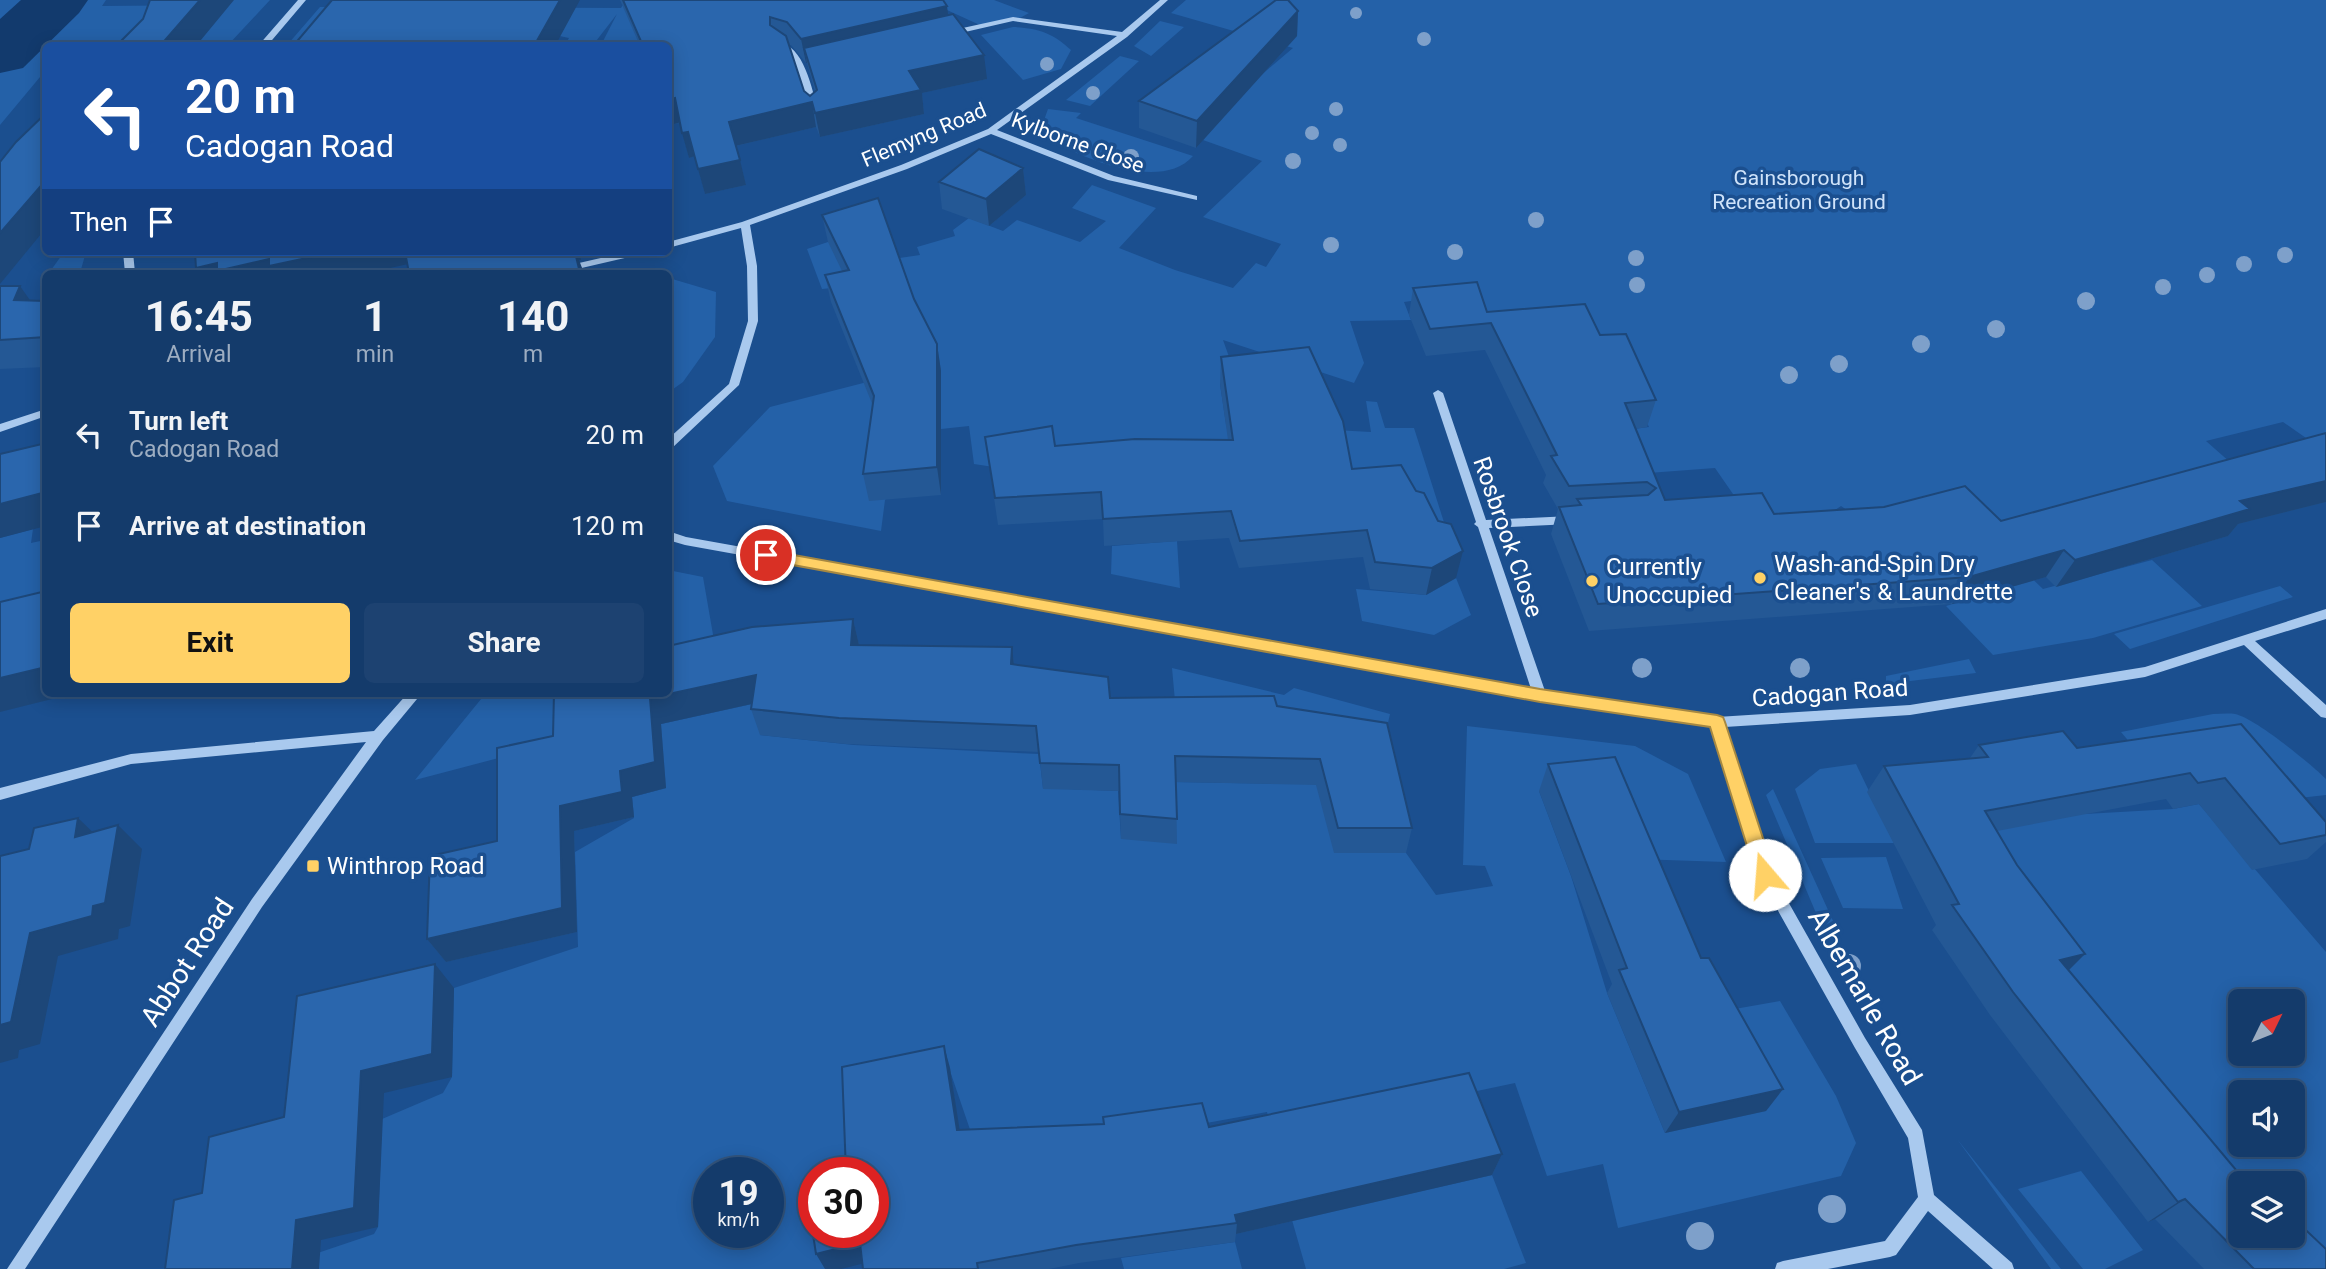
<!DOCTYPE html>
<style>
:root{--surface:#143b6b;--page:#1d4271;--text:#f1f3f6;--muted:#9dadc1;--line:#33557e;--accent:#ffd166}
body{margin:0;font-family:Roboto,sans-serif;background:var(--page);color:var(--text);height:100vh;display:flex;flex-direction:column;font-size:26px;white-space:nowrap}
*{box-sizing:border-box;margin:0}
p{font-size:23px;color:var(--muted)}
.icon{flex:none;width:38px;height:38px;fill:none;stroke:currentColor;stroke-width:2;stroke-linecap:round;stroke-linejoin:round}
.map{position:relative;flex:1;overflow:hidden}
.panel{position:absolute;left:42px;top:270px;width:630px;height:427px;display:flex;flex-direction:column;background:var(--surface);border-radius:10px;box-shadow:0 4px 18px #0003,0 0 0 2px var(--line)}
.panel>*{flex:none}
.guide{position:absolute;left:42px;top:42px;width:630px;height:214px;border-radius:10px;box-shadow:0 4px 18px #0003,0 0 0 2px var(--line);background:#1a4fa0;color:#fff;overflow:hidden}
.needle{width:46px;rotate:47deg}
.controls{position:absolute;left:2228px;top:989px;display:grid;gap:14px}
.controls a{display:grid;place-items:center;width:77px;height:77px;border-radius:10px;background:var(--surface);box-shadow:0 4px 18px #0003,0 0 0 2px var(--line);font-size:35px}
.speed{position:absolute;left:693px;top:1157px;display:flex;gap:14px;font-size:35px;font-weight:700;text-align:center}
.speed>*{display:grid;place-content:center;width:91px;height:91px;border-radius:50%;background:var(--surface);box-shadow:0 4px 18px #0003,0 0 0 2px var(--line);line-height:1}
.speed small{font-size:18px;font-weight:400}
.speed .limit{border:10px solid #d22;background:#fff;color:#111}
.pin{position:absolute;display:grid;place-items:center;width:60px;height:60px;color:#fff;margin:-30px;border:4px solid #fff;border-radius:50%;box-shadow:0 2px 7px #0007}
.me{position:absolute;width:77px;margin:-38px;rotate:342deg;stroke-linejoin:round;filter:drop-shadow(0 0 5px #0008)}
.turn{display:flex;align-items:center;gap:24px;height:147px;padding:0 28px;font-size:32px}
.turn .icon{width:91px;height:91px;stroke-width:2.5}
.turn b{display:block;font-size:49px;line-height:60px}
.then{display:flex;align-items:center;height:66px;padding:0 28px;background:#0003;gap:14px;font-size:26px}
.eta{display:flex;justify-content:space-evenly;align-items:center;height:119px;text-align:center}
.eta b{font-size:42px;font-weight:700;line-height:49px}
.primary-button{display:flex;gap:14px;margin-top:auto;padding:14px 28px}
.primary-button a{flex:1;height:80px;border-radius:10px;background:var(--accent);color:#111;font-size:28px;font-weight:700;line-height:80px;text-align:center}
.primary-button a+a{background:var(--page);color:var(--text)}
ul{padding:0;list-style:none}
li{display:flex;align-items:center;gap:21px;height:91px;padding:0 28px}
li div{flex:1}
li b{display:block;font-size:26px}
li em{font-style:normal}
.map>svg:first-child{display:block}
.green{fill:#2461a8;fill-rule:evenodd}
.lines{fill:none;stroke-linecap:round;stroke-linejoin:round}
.river{fill:#123a6d;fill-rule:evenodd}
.minor{fill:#a9c9ee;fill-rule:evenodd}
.tree{fill:#7ea0ca}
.wall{fill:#245895;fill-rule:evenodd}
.shaded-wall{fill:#1d4779}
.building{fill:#2a66ad;stroke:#1d4779;stroke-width:2}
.route{fill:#ffd166;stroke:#a68842;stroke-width:2}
.poi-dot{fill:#ffd166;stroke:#1b4f8f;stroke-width:2.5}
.labels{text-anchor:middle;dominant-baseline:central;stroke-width:7;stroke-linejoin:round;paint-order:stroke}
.far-street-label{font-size:21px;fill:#fff;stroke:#1b4f8f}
.far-park-label{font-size:21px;fill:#cfe3fa;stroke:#1b4f8f}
.street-label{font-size:24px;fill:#fff;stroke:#1b4f8f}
.poi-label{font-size:24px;fill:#fff;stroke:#1b4f8f;text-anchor:start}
.near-street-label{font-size:28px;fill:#fff;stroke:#1b4f8f}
</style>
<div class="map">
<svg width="2326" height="1269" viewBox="0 0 2326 1269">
<rect width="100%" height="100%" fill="#1b4f8f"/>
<path class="green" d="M0,0H106L102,6L226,5L232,0H270L228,45L46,46L45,71L0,125Z
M626,0L646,45H601L617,14L593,45H565L569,38L536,31L288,44L320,7L621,8Z
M909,0H994L1029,13L1018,19L982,26L936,5Z
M1186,0H2326V452L2283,422L2206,441L2256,485L2000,548L2043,589L2152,560L2202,606L2093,638L1993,655L1946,606L1976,597L1841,506L1835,510L1857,535L1751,520L1715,468L1635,474L1617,431L1649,427L1642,412L1431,313L1418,300L1404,302L1411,320L1350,321L1364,363L1354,383L1223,340L1238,382L1220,384L1226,424L1371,432L1366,401L1377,402L1385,428H1414L1449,538L974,464L969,426L941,429L885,500L881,531L727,501L713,466L770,407L937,364L842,287L822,289L807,249L828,242L879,261L920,255L917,247L955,236L953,230L969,218L1003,231L1017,220L1080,242L1106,221L1072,208L1092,185L1156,208L1119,248L1175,270L1233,288L1256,263L1266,267L1281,244L1203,217L1262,161L1203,140L1246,88L1293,48L1171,13Z
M1160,21L1184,27L1151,56L1134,46Z
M1013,27C1038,28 1053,33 1071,50L1061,69L1023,80L981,35Z
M1120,56L1139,61L1090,106L1066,100Z
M1048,109L1081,113L1076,118L1193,156C1161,192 1084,159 1049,139L1043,123Z
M64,252H86L80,273H49Z
M669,278L716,292L715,337L683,382L669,392Z
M33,529L31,543L45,540V623L0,634V538Z
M1177,541L1180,588L1111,574L1112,546Z
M668,570L703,577L715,646L669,656Z
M1456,578L1471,615L1434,635L1362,621L1356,589L1426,595Z
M2280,586L2293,597L2130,649L2114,634Z
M1969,659L1976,673L1886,684V676Z
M1172,668L1284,695L1294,688L1390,714L1382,749L1334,853H1406L1436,895L1493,886L1485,866L1463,865L1467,726L1635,746L1688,774L1726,862L1636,859L1539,791L1571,876L1607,993L1665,1133L1712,1013L1780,1001L1836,1096L1856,1143L1841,1176L1618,1228L1603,1164L1547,1176L1515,1083L1273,1134L1267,1112L1201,1124L977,1150L949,1068L854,1172H814V1232L826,1269H287L288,1263L374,1234L378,1227L382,1119L443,1093L452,1077L454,988L578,947L575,852L634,818L632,797L666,788L615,734L765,701L760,735L854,745L1039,754L1043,788L1118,791L1121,839L1175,782L1289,784L1177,723ZM709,1172H768V1232H709Z
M486,693H567V740L415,780Z
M2213,714C2220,714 2228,713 2235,714C2255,718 2311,764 2326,779V795L2273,801L2147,763L2121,732Z
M1856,764L1894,843H1815L1795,789L1820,769Z
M1960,772L2085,814L2173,809L2199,804L2326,952V1269L2292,1236V1183H2240L2077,1034ZM2240,1001H2292V1054H2240ZM2240,1092H2292V1144H2240Z
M1773,789L1839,934L1824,932L1766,795Z
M1886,857L1903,909L1843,908L1821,858Z
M1957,1139L2061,1269H2051Z
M2081,1171L2143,1250L2105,1269H2083L2018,1189Z
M1492,1175L1526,1263L1504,1269H1306L1292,1220Z
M1235,1242L1242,1269H1124L1121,1258Z"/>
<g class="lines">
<path class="river" d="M21,0H88L79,13L23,68L0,73V19Z"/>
<path class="minor" d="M298,0H306L267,46H258Z
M1160,0H1168L1127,37L997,130L1114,176L1197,196V200L1108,180L991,134L907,169L750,225L757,266L758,321L739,385L672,448H668V439L729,384L748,321L747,266L741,228L668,248V242L742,222L901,165L988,129L1117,36L1013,21L952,35H949V31L1013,17L1122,32Z
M778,43C804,44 812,90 818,110L817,112L810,110L793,58L778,47Z
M123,252H133L135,273H125Z
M627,252H644L642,254L560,273H542L544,271Z
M1438,390L1443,393L1486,520L1571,516L1577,520L1571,524L1489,528L1545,691L1717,717L1910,705L2145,667L2326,609V619L2255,641L2326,705V718L2321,717L2244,645L2145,677L1910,715L1725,727L1772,873L1865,1038L1922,1130L1934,1195L2012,1263L2014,1269H1993L1928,1211L1896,1255L1890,1257L1828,1269H1775L1777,1263L1783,1261L1885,1241L1918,1197L1908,1138L1855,1048L1758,875L1712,726L1540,700L685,545L668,540V531L686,537L1531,689L1478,527L1474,524L1476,522L1433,393Z
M46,409V416L0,432V424Z
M408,693H422L383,740L262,907L25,1269H7L252,899L366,742L131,764L0,800V788L131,754L374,731Z"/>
</g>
<g class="tree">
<circle cx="1356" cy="13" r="6"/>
<circle cx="1424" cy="39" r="7"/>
<circle cx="1047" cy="64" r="7"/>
<circle cx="1093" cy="93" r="7"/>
<circle cx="1336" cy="109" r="7"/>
<circle cx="1312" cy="133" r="7"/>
<circle cx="1340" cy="145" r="7"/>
<circle cx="1131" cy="157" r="8"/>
<circle cx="1293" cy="161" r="8"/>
<circle cx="1536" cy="220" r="8"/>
<circle cx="1331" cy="245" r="8"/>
<circle cx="1455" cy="252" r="8"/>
<circle cx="2285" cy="255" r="8"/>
<circle cx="1636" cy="258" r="8"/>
<circle cx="2244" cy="264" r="8"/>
<circle cx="2207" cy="275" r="8"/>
<circle cx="1637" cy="285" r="8"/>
<circle cx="2163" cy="287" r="8"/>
<circle cx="2086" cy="301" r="9"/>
<circle cx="1996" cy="329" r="9"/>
<circle cx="1921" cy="344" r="9"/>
<circle cx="1839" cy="364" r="9"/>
<circle cx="1789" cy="375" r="9"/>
<circle cx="1642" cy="668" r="10"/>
<circle cx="1800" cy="668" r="10"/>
<circle cx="1849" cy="966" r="12"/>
<circle cx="1832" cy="1209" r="14"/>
<circle cx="1700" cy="1236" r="14"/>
</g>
<path class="wall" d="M620,0H943L948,15L987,79L922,93L924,114L820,137L816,127L736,146L746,185L705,194L695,156L689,158L680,123L674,124L668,112V46H640ZM789,45H791L806,63H807L815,92L810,96L804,91Z
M1298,11L1297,36L1196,148L1139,128V101Z
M1023,168L1026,195L989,226L942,209L939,182Z
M822,215L937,344L941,371V495L869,501L863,474L873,406L831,302L825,275L842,271L828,242Z
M0,286L30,300L46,301V367L0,369Z
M1413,288L1487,312L1600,335L1656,400L1647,427L1635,429L1665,500L1774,514L2001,521L2326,433V502L2238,524L2228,536L2056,587L2046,577L1952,604L1589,631L1551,534L1558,509L1543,483L1546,475L1485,350L1426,356L1409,315Z
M1221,357L1352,469L1456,578L1426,595L1370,589L1363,557L1239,568L1229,538L1104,546L1103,519L998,525L985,437L1055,446L1228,440L1220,384Z
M853,619L859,645L1012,647L1014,664L1110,698L1277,706L1412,828L1406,853H1334L1316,785L1176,782L1177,844L1121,839L1119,791L1043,789L1039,752L846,744L760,735L751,709L752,704L661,724L666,788L632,797L634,817L574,831L577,932L446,962L427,939L497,841L553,736L673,645Z
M2241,724L2326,822V842L2307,859L2252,870L2199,804L2173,809L2166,799L1997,831L2069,971L2240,1183L2326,1269H2204L2155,1219L2148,1222L1990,1015L1932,930L1936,925L1867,792L1884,766L1970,758L1979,745L2077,748Z
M1548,764L1701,958L1783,1089L1766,1111L1665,1133L1607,993L1612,984L1539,791Z
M944,1046L950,1068L959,1130L1209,1127L1502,1154L1492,1175L1236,1234L1235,1242L1079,1263L1049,1269H863L862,1263L814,1232Z"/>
<path class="shaded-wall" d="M200,0H234L196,46H160Z
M560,0H580L555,46H534Z
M947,6L950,29L804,48L807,63H806L801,39Z
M1298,11L1297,36L1196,148L1197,121Z
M984,55L987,79L922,93L924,114L820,137L815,113L909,71Z
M675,98L681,122L674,124L668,105V100Z
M812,102L816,127L735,146L729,122Z
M688,132L695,156L689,158L682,133Z
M740,160L746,185L705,194L698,169Z
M1023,168L1026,195L989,226L986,199Z
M46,180V228L0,284V233Z
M335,252H408L413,263L367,273H199L196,268L217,263Z
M531,252H579L581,260H579L584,273H580Z
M20,286L39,313L14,300Z
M937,344L941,371V495L937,467Z
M2326,481V502L2238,524L2228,536L2056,587L2075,560L2240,501Z
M46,492V526L0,538V504Z
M2064,550L2046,577L1952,604L1969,577Z
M1463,551L1456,578L1426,595L1432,568Z
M853,619L859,645H851Z
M668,633L677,654L668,647Z
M1012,647L1015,674L1011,664Z
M46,667V693H76L0,712V678Z
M756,675L765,701L661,724L666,788L632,797L634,817L574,831L577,932L446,962L427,939L560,806L650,698Z
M78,818L103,842L75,837Z
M118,825L142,849L130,926L119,929L118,939L58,956L40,1044L19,1050L18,1058L0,1063V1025L30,933L93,906Z
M2085,954L2061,978L2060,960Z
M435,964L454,988L452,1077L384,1093L378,1227L321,1240L319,1269H292L296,1220L361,1071Z
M944,1046L950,1068L963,1151L957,1130Z
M1783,1089L1766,1111L1665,1133L1679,1112Z
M1502,1154L1492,1175L1236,1234L1237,1223L1235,1215Z
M2185,1199L2155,1219L2148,1222L2178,1202Z
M860,1243L869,1262L841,1269H825L816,1254Z"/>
<path class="building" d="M150,0H200L160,46H116L143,19Z
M332,0H560L534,46H293Z
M623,0H943L947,6L801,39L787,22L770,17V25L786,36L804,91L810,96L817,90L804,48L953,14L984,55L909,71L921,90L815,113L812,102L729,122L740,160L698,169L688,132L682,133L675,98L668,100V46H643Z
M1276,0H1288L1298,11L1197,121L1139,101Z
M46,113V180L0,233V162L16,142Z
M979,149L1023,168L986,199L939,182Z
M878,198L914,299L937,344V467L863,474L874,396L825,275L849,270L822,215Z
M195,252H335L269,266V259L217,271V263L196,268Z
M405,252H575L580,273H409Z
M1477,282L1487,312L1585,304L1600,335L1626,334L1656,400L1625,403L1665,500L1762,493L1774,514L1884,507L1965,486L2001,521L2326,433V481L2240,501L2250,509L2075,560L2064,550L1969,577L1598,604L1559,507L1581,505L1577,499L1648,495L1656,488L1647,482L1569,486L1551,456L1557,455L1491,323L1430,329L1413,288Z
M0,286H20L14,300L46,301V337L0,340Z
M1309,347L1343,421L1352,469L1401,465L1416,491L1424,493L1438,521L1451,524L1463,551L1432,568L1375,562L1367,530L1240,541L1231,511L1103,519L1101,492L995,498L985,437L1052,426L1055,446L1135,439L1233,440L1221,357Z
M46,443V492L0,504V454Z
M46,591V667L0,678V602Z
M853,619L851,645L1012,647L1011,664L1108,677L1110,698L1274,696L1277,706L1387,723L1412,828H1338L1320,759L1175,756L1177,819L1120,814L1119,765L1040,763L1036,726L839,718L751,709L756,675L650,698L655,762L620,771L622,792L560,806L562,908L427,939L430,856L497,841V748L553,736L554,693H668V646L752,627Z
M2241,724L2326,822V835L2280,844L2225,778L2198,783L2190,773L1985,811L2017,865L2085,954L2060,960L2247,1183H2240V1236H2292V1217L2326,1249V1269H2254L2185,1199L2178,1202L2013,992L1952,905L1959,904L1884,766L1988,757L1979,745L2063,731L2077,748Z
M1615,757L1701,958H1709L1783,1089L1679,1112L1619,970L1627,968L1548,764Z
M78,818L75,837L118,825L105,903L93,906L92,916L30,933L11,1022L0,1025V856L29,849L34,828Z
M435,964L432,1054L361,1071L354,1208L296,1220L292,1269H165L174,1200L202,1193L209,1137L284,1117L297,996Z
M944,1046L957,1130L1104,1124L1103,1117L1202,1103L1209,1127L1469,1073L1502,1154L1235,1215L1237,1223L1076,1245L977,1263L978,1269H863L860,1243L816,1254L805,1182H814V1232H873V1172H846L842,1067Z"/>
<path class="route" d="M766,550L1540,689L1717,715L1723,717L1725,722L1775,875L1772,880L1765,883L1759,880L1756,875L1710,727L1540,702L760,559L758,555Z"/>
<g class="poi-dot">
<circle cx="1760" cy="578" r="7"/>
<circle cx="1592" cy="581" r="7"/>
<rect x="306" y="859" width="14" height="14" rx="3.5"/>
</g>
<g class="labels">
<g class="far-street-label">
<text transform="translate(924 135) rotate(-23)">Flemyng Road</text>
<text transform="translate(1078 143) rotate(20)">Kylborne Close</text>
</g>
<g class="far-park-label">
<text x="1799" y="178">Gainsborough<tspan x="1799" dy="24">Recreation Ground</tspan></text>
</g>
<g class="street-label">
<text transform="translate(1508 537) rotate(71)">Rosbrook Close</text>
<text transform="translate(1830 693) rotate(-4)">Cadogan Road</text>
</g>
<g class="poi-label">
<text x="1774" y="564">Wash-and-Spin Dry<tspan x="1774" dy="28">Cleaner's &amp; Laundrette</tspan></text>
<text x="1606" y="567">Currently<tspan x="1606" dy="28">Unoccupied</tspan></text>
<text x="327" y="866">Winthrop Road</text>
</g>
<g class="near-street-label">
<text transform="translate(187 962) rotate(-57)">Abbot Road</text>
<text transform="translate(1865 997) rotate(60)">Albemarle Road</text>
</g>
</g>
</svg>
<div class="controls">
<a><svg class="needle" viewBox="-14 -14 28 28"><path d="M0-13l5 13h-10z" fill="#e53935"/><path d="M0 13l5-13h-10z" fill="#9dadc1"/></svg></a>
<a><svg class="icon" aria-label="sound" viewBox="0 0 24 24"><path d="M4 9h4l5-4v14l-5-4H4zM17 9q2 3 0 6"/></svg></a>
<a><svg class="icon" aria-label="layers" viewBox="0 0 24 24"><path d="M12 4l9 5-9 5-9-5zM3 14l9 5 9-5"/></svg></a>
</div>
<div class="speed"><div>19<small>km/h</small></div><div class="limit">30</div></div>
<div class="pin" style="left:766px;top:555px;background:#d93025"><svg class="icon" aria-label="arrive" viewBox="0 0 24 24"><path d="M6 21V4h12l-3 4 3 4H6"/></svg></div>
<svg class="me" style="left:1765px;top:875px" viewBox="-20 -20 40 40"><circle r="19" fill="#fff"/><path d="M0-13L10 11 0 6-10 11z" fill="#ffd166"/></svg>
<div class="guide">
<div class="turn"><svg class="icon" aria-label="left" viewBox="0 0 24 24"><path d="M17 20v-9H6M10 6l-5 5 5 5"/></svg><div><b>20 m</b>Cadogan Road</div></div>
<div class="then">Then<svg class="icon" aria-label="arrive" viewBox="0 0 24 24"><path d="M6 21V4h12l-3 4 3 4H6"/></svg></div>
</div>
<section class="panel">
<div class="eta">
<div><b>16:45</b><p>Arrival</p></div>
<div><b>1</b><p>min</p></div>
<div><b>140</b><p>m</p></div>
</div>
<ul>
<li><svg class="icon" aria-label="left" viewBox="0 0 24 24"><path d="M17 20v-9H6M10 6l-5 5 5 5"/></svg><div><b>Turn left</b><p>Cadogan Road</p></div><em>20 m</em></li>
<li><svg class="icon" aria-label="arrive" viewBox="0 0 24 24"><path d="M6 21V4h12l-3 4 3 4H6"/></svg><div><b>Arrive at destination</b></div><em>120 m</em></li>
</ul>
<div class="primary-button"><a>Exit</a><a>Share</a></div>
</section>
</div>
